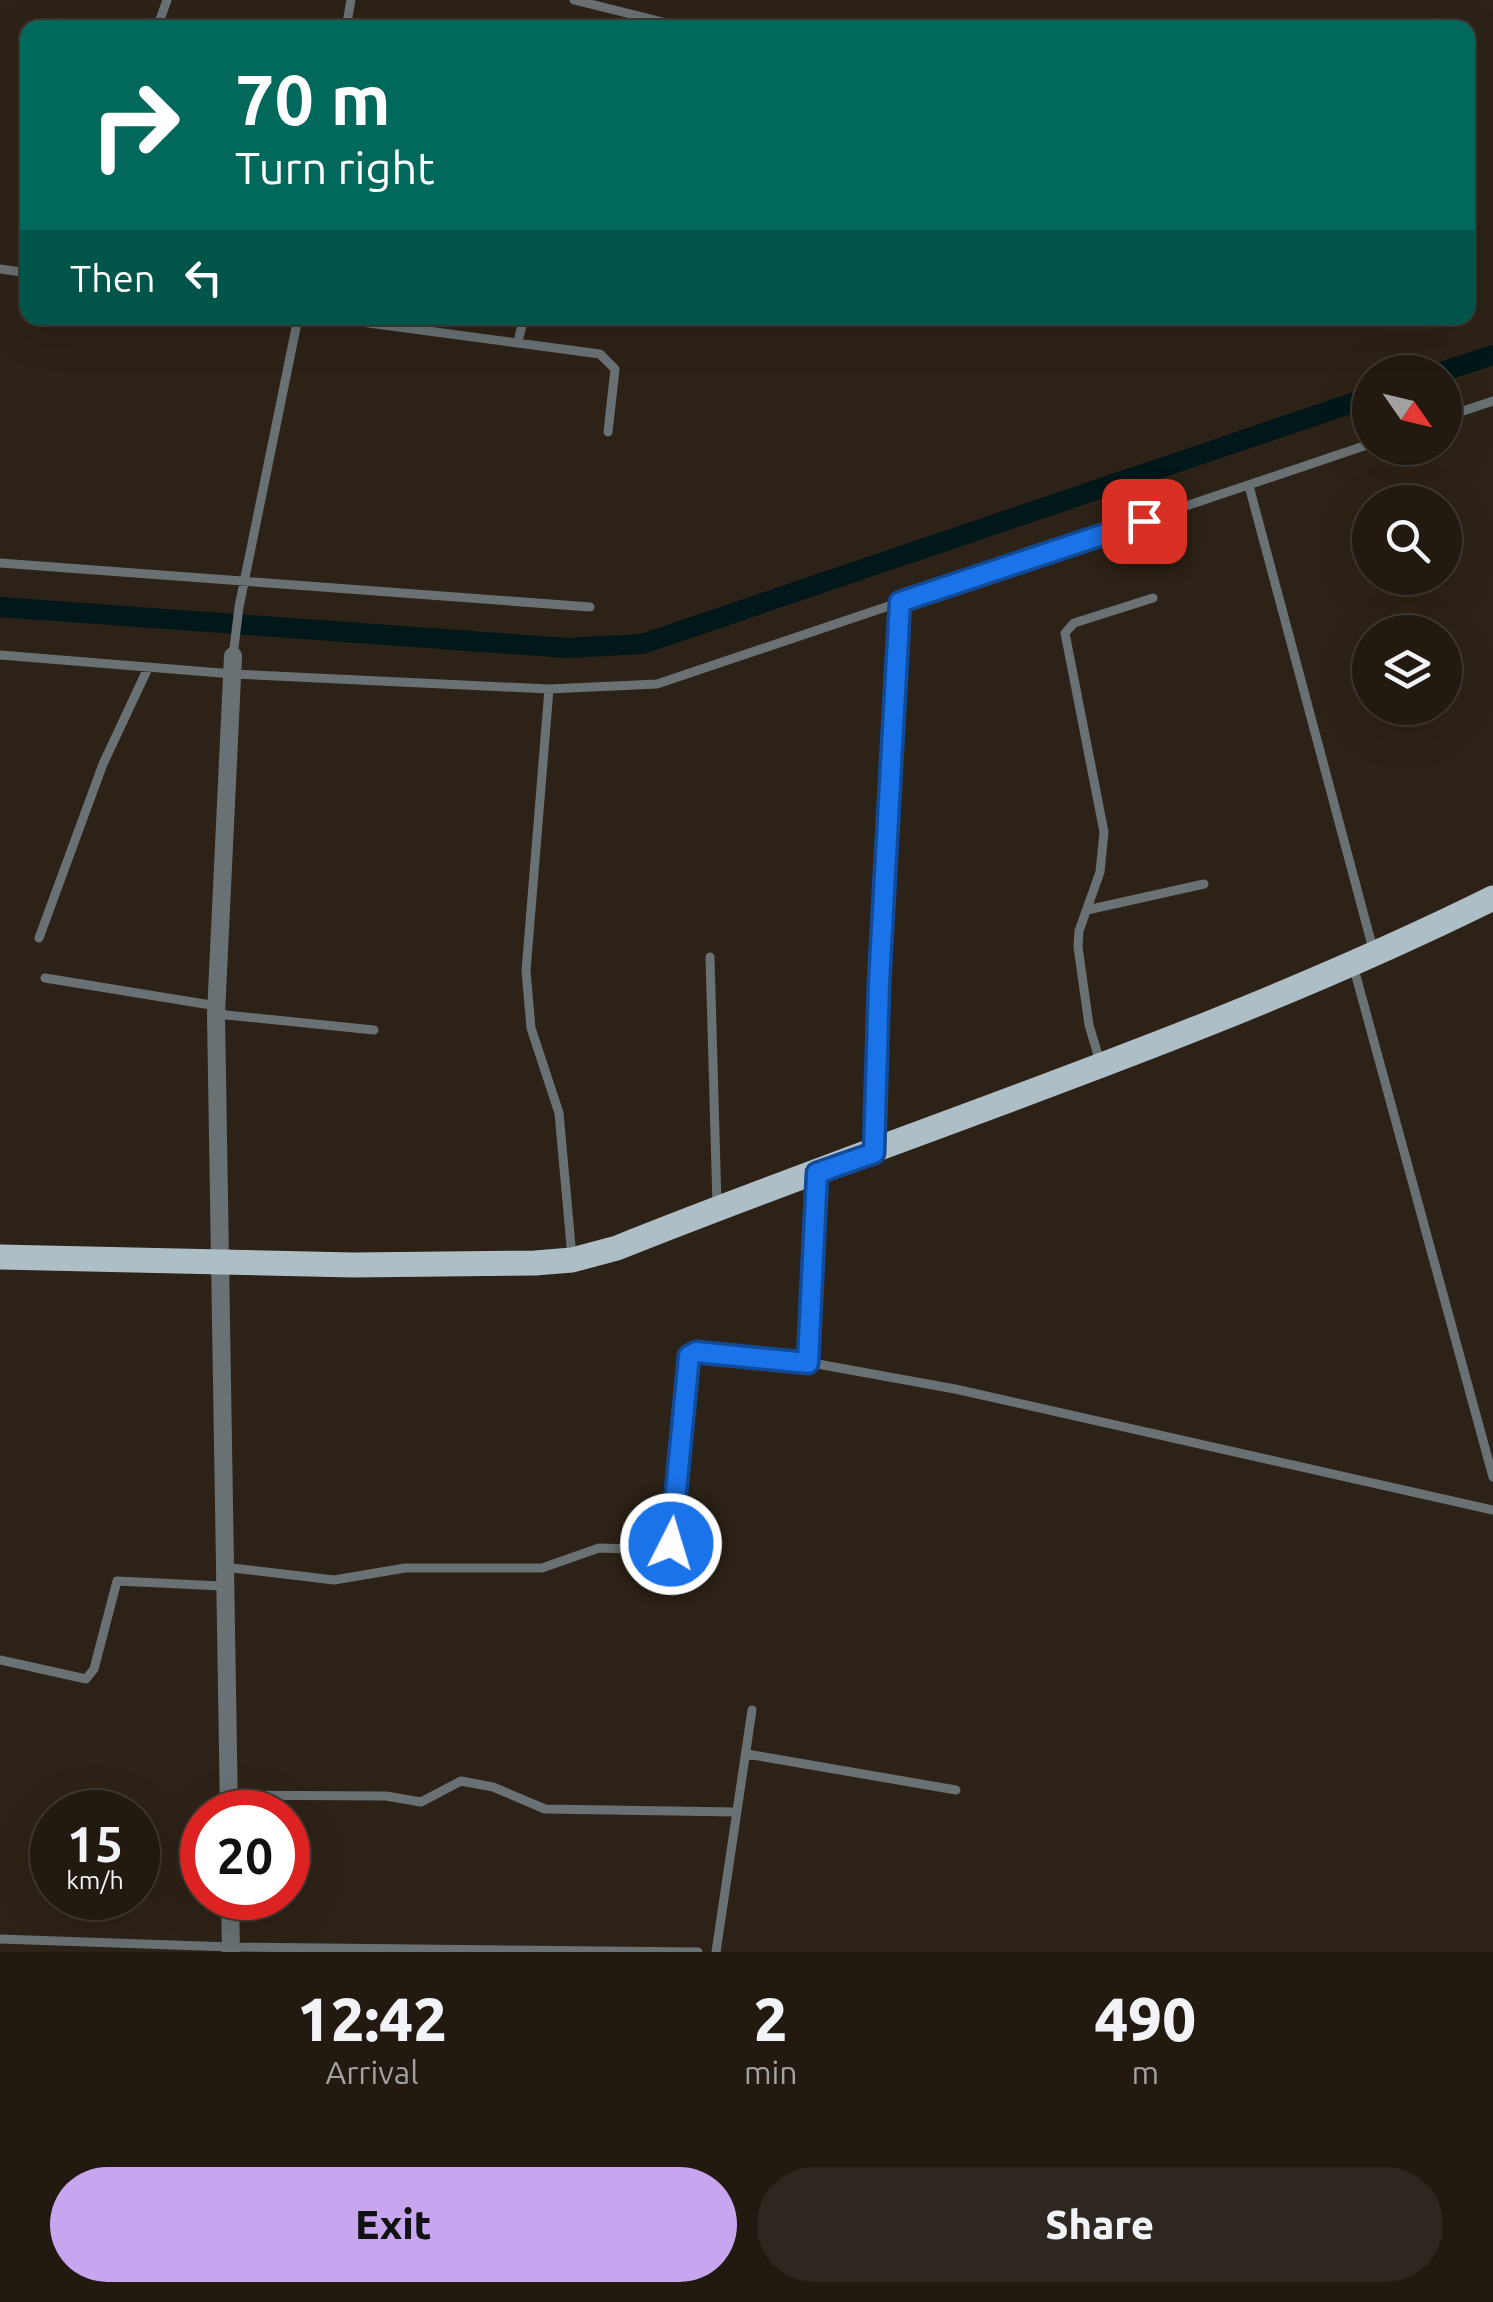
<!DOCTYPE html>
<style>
:root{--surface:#221a11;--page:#2e271f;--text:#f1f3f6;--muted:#a2a19f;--line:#3f3831;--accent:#c7a6ef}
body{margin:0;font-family:Ubuntu,sans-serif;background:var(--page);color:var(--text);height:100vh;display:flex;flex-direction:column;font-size:38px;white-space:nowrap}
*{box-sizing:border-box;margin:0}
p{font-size:32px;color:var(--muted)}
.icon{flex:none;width:55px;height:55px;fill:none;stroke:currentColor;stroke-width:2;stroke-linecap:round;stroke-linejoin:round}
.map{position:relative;height:1952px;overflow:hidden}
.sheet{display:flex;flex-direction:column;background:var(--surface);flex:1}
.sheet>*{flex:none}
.top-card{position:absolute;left:20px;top:20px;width:1455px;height:305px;border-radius:20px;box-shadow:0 10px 40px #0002,0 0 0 2px var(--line);background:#00695c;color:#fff;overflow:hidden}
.needle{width:65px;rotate:124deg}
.buttons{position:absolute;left:1352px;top:355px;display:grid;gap:20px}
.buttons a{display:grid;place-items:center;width:110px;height:110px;border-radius:50%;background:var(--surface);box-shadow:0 10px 40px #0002,0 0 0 2px var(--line);font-size:50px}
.speed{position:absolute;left:30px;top:1790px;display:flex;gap:20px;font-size:50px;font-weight:700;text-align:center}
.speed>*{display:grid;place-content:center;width:130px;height:130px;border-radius:50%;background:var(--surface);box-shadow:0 10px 40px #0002,0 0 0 2px var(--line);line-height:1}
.speed small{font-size:25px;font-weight:400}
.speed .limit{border:15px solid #d22;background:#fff;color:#111}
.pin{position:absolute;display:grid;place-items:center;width:85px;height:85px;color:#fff;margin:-42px;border-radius:20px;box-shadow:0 5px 15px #0006}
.me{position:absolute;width:110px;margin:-55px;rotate:5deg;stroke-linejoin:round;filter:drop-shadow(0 0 8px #0008)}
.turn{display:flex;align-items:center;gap:35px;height:210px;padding:0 50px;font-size:45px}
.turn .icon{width:130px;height:130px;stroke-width:2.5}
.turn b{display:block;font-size:70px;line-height:85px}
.then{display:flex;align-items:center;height:95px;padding:0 50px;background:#0003;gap:20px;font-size:38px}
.eta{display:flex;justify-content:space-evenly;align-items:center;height:170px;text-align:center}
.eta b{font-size:60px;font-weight:800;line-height:70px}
.action{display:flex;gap:20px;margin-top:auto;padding:20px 50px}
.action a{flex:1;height:115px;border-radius:60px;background:var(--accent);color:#111;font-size:40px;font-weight:800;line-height:115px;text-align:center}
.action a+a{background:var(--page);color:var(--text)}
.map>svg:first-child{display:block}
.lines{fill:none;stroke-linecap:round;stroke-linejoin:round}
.canal{stroke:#021719;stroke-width:20}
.lane{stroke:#697174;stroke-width:9}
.street{stroke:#697174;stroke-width:18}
.primary{stroke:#adbec6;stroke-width:25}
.route-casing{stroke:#114b97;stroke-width:25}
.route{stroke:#1a73e8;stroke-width:18}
</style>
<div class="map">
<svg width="1493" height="1952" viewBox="0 0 1493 1952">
<rect width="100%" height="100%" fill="#2d2217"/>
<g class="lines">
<path class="canal" d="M1441,372L1493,355
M0,607L567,648L642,644L1370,397"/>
<path class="lane" d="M574,0L687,28
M157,28L167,0
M346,28L351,0
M0,269L28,273
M331,318L600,354L615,369L608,432
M518,341L524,318
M1445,417L1493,401
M1249,486L1373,949
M0,563L590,607
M0,655L233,674L549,689L657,684L1370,444
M233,656L239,607L298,318
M549,689L526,971L531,1028L559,1113L572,1257
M1087,910L1204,884
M39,938L103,764L148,668
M710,957L717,1205
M1353,965L1493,1477
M45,978L217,1006
M216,1014L374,1030
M1101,1065L1089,1025L1078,947L1079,931L1100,872L1104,832L1065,633L1074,623L1153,598
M874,1145L900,602
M808,1363L817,1176
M224,1567L334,1580L405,1568H542L599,1548L667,1550L671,1545L686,1365L696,1352L790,1359L955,1389L1493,1510
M0,1660L86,1679L94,1669L117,1581L222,1586
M747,1754L956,1790
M228,1795L386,1796L421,1802L461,1781L493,1787L545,1809L735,1812
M0,1939L231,1947L698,1952
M716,1952L752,1710"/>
<path class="street" d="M229,1812L216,1014L233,656
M230,1898L231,1952"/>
<path class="primary" d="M0,1257L353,1265L535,1263L572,1260L617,1248C909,1131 1210,1038 1493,898"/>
</g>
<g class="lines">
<defs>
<path id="route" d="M671,1544L689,1356L696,1352L808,1363L817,1173L874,1153L879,983L900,602L1144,521"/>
</defs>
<use href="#route" class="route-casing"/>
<use href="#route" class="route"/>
</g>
</svg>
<div class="buttons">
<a><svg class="needle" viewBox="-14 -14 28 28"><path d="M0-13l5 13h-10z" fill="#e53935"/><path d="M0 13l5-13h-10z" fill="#a2a19f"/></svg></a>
<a><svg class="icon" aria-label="search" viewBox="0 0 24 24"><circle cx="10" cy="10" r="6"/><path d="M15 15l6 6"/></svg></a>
<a><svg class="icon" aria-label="layers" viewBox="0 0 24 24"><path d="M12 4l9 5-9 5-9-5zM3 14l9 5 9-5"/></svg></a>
</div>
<div class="speed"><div>15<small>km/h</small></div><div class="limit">20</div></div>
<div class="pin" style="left:1144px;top:521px;background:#d93025"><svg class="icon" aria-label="arrive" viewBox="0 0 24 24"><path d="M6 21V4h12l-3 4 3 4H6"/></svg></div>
<svg class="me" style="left:671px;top:1544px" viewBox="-20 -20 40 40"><circle r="17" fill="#1a73e8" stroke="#fff" stroke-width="3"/><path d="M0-11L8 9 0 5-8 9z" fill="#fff"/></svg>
<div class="top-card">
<div class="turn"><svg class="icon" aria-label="right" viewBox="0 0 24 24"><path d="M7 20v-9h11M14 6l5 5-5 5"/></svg><div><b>70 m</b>Turn right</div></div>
<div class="then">Then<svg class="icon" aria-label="left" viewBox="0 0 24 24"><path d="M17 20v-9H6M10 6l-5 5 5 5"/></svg></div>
</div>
</div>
<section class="sheet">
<div class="eta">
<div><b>12:42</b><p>Arrival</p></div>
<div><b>2</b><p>min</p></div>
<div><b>490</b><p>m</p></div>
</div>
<div class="action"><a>Exit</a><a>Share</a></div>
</section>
